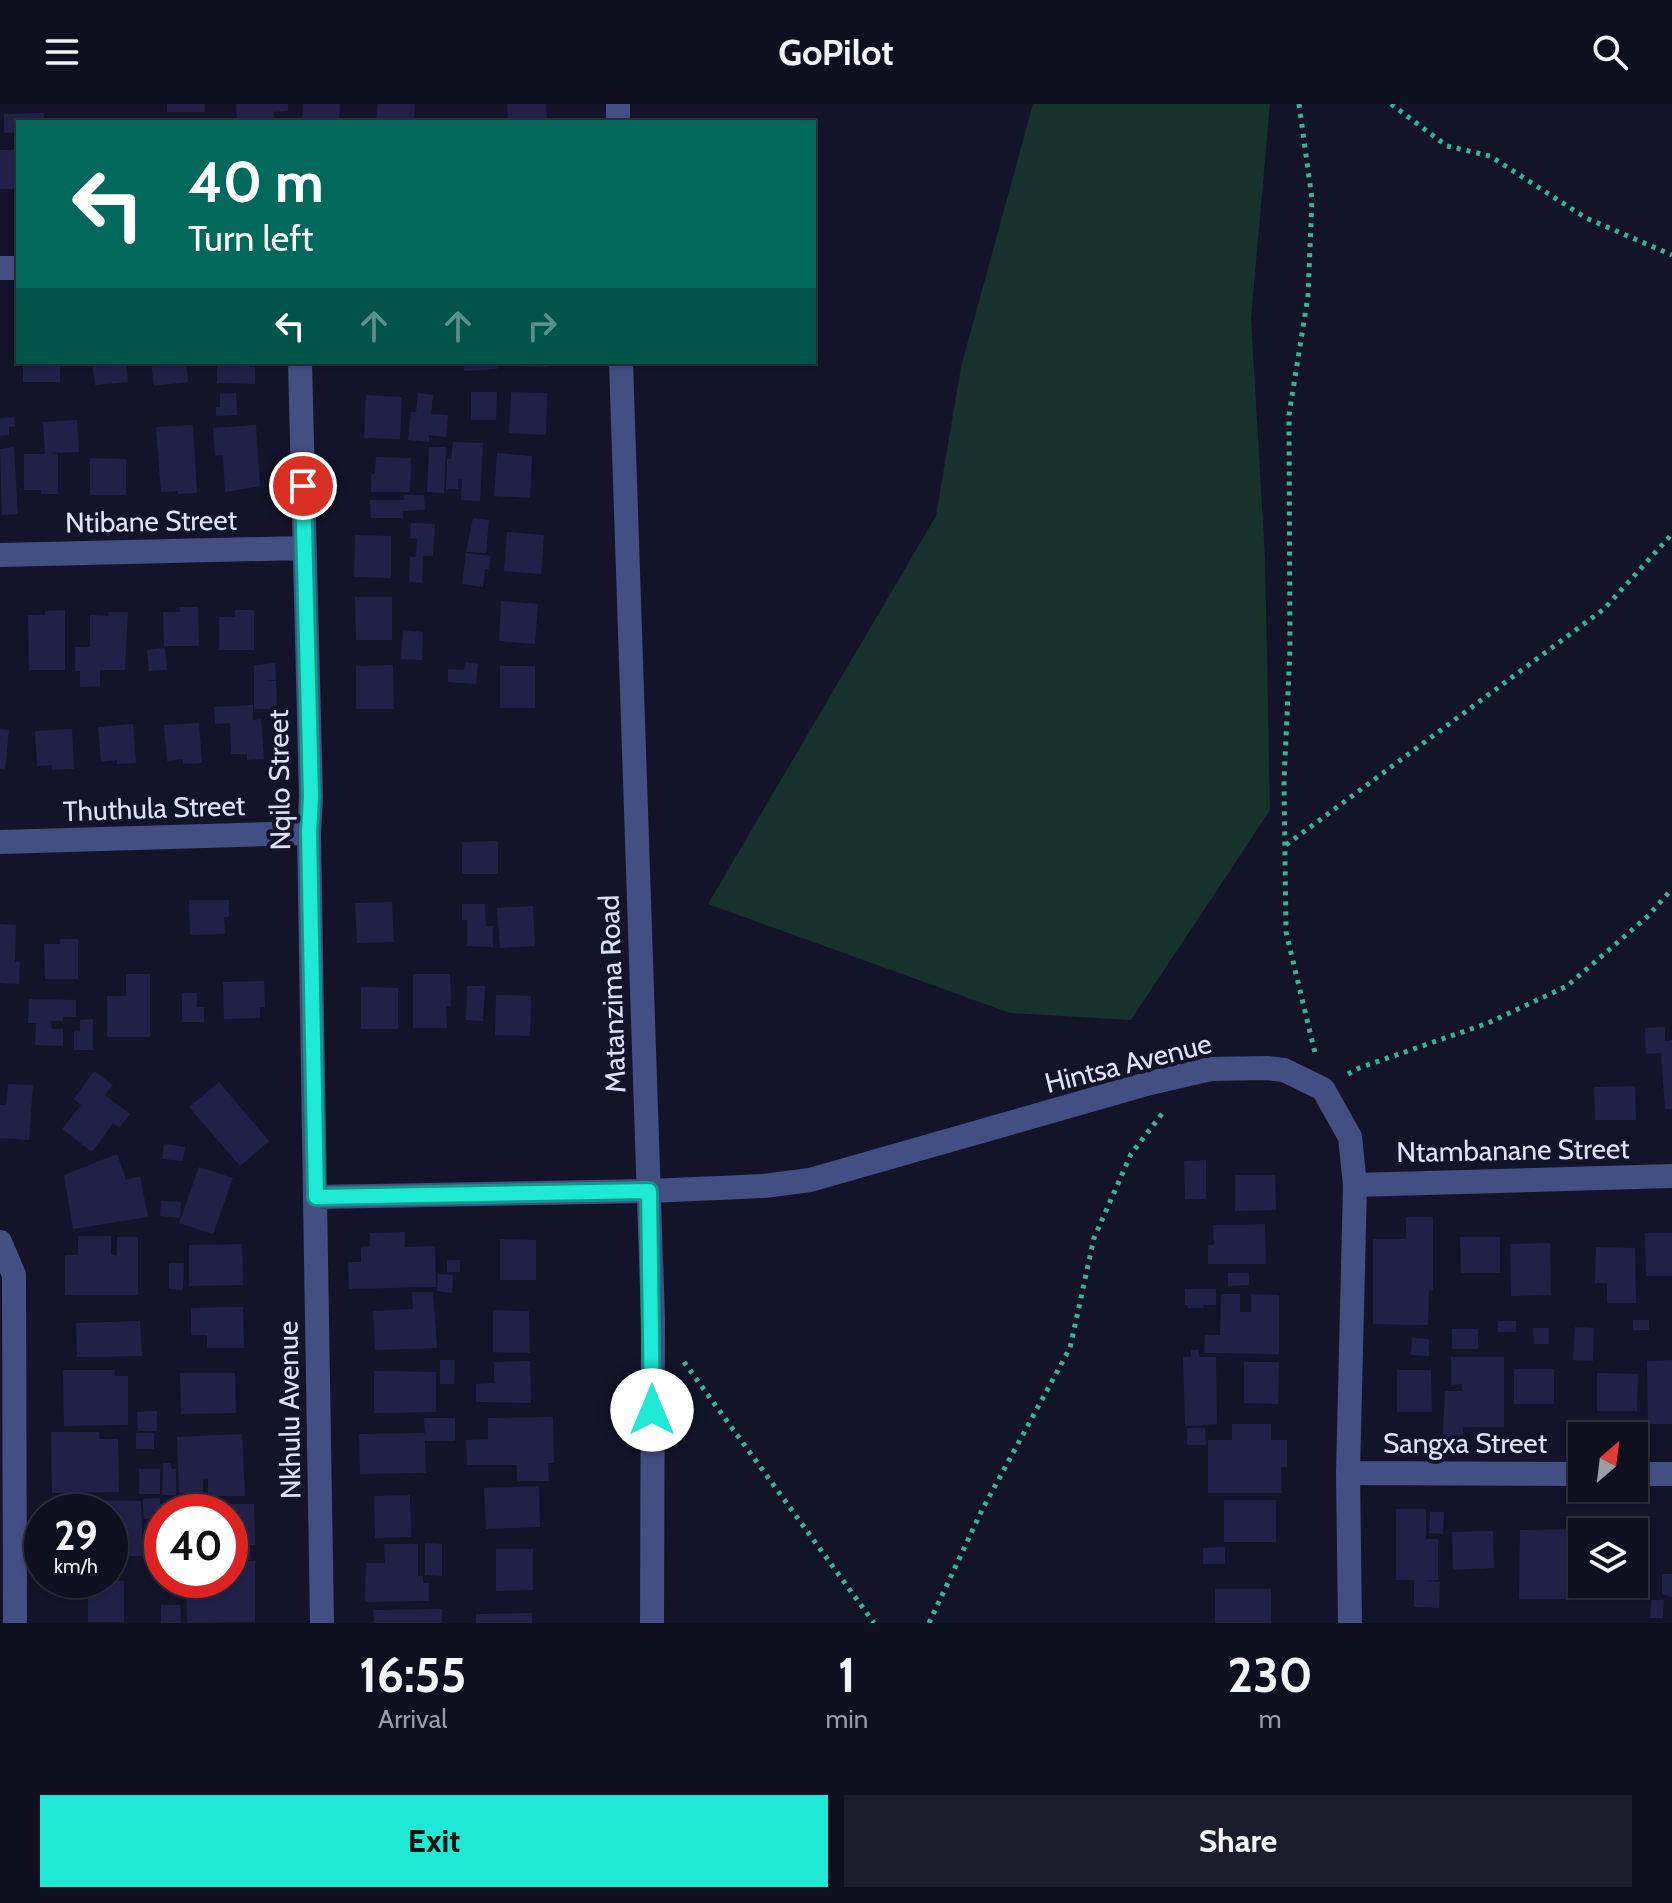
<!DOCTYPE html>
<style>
:root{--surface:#0e0f1f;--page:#1c1d2c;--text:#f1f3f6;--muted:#9b9ca4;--line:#2e2f3d;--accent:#1de9d4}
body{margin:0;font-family:Cabin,sans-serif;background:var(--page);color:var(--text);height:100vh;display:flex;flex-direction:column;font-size:30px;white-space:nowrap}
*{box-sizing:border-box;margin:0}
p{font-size:26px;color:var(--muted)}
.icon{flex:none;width:44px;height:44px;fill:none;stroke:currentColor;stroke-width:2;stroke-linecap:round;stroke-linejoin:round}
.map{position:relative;height:1519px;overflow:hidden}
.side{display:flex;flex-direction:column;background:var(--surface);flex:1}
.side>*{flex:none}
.guide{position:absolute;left:16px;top:16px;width:800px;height:244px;border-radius:0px;box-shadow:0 2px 6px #0004,0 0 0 2px var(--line);background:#00695c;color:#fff;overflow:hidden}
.needle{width:52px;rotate:28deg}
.tools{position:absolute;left:1568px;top:1318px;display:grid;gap:16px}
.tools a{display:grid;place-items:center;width:80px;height:80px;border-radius:0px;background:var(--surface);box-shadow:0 2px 6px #0004,0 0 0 2px var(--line);font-size:40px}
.speed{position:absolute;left:24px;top:1390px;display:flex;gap:16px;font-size:40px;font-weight:700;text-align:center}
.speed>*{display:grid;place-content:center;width:104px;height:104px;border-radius:50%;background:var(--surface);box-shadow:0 2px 6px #0004,0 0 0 2px var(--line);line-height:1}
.speed small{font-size:20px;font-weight:400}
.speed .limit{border:12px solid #d22;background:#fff;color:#111}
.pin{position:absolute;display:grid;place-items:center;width:68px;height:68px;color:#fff;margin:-34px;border:4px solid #fff;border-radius:50%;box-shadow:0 2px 8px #0007}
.me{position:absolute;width:88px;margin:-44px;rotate:0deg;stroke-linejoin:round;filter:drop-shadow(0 0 6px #0008)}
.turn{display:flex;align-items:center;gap:28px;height:168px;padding:0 40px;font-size:36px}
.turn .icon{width:104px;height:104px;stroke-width:2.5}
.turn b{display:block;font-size:56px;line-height:68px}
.lanes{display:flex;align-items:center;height:76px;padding:0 40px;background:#0003;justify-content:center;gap:40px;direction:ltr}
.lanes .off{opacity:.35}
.eta{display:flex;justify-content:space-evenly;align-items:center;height:136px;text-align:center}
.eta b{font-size:48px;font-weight:800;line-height:56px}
.button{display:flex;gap:16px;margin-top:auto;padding:16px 40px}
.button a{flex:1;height:92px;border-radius:0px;background:var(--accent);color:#111;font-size:32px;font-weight:800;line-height:92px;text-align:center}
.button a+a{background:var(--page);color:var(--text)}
header{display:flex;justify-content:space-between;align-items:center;height:104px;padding:0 40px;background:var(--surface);font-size:36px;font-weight:800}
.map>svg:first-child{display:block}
.green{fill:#17322c}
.building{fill:#212148}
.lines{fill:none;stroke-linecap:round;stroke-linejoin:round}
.path{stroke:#3db192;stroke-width:5;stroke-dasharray:4 6;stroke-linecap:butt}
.minor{stroke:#434e83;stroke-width:24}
.route-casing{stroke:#13978a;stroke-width:20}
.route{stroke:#1de9d4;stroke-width:14}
.labels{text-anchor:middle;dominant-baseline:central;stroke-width:8;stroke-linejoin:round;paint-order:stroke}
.street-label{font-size:28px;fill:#dee1fc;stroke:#131429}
</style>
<header><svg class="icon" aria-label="menu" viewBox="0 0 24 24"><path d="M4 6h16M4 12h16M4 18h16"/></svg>GoPilot<svg class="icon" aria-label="search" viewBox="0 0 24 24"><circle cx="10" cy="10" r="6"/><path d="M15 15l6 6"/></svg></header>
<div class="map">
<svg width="1672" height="1519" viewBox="0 0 1672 1519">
<rect width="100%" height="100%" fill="#131429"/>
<path class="green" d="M1033,0H1270L1251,214L1265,454L1270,706L1131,916L1010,909L708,800L936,412L961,263Z"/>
<path class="building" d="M167,0H205V8H167Z
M236,0H288V7L274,8V18H237Z
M303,0H340L339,18H302Z
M378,0H415L414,17L376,14Z
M507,0H546L547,18H508Z
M44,9V18H18V28L4,29V10Z
M0,46H18V85H0Z
M23,258H60V278H23Z
M92,258H126L128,278L95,281Z
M151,258H186L188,278L154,282Z
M207,258H250V263H255V280L217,279V262H207Z
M464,258H496L497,265L464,267Z
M511,258H547V263L511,262Z
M471,288H497L496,316H471Z
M511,288L547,289L546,331L509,329Z
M236,289L237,311L216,312V303H220V290Z
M418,289L433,291L431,310L448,311L446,333L429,331V338L408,336L411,308H416Z
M366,291L402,293L400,335L364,334Z
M14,313L15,322L9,323V331L0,332V314Z
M77,316L79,348L50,349L58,350V390H41V386H24V350H45L43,318Z
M193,321L197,389L178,390V387L161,388L156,323Z
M256,321L260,382L225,388L223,351L215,352L213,324Z
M453,338L483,339L480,397L461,396L462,376L458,375V385H446L447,355H451Z
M14,343L18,410L2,411L0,345Z
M429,343H446L444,389L427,388Z
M497,349L532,352L530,394L494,392Z
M376,353L411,354L410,388H371V370H375Z
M90,354L126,355V391H90Z
M404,391H424L425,406L403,407V414H371L370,396H404Z
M473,414L489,416L486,449L466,448Z
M411,419L435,420L433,452H423L422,479L409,478L410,453H416L417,435L410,434Z
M507,428L544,431L541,470L504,467Z
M355,431L391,432V474L354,473Z
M466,449L491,452L489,465H485L483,483L462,480Z
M355,493H392V536H356Z
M501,497L538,500L535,540L499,537Z
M180,503H198L199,542H164L163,508H180Z
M65,506V566H29L28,511H45V507Z
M235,506H254V546H219V513H235Z
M109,508H128L125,566H100V582L80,583V567H75V543H90V511L108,512Z
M403,526L423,528L422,556L401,555Z
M165,544L167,566L149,567L147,546Z
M465,558L478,560L476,580L448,578V565L464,566Z
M275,559L276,576L265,577H276L277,605H254V561Z
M393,561L394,605H356V562Z
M500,562H535V604H500Z
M253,601V616L261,615L264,655L247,656V650H231L230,619L215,620L214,603Z
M199,619L202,659L183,660V655L167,657L164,621Z
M133,620L136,659L117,660V656L101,658L98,623Z
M0,625L9,626L5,666L0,665Z
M72,625L74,665L52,666V661L37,662L35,627Z
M498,737V770H462V738Z
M189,796H229V813H224L225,830L190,831Z
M392,798L394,838L357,839L355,799Z
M462,800H485L486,822H493V843L467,842V816H462Z
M533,802L535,842L500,844L497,804Z
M0,820L16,821L15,858H20L19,880L0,879Z
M60,835H78V875H45L44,840H60Z
M126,870H150V933H107V892H126Z
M413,870H450L451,902H446L447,924H413Z
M264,877L265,903H260V914L224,915L223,878Z
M467,882H485L483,917L466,916Z
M361,883L398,884V925H361Z
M182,889H197V903H204V918H182Z
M496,891L531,892L530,932L495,931Z
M29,895L76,896V913H63V917H51L52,925H63V942L35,941L36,919H28Z
M93,915V946H74V927L80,926V916Z
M1665,923V937L1672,936V1005H1665L1661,949L1646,950L1645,924Z
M94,967L113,981L105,991L130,1010L119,1024L113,1019L92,1048L62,1025L81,1001L74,995Z
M219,978L269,1037L240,1062L189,1003Z
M8,980L33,981L29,1036L0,1034V1001H6Z
M1635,982L1636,1016H1595L1594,983Z
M164,1040L185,1043L183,1057L162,1055Z
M117,1050L126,1076L140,1072L148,1113L73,1125L64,1071Z
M1206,1056V1095H1185L1184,1057Z
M199,1063L233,1074L213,1130L179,1119Z
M1235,1071H1275L1276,1106L1235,1107Z
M161,1097L181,1098L180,1114L160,1112Z
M1406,1113H1433V1186L1429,1187L1428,1221L1373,1220V1135H1406Z
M1265,1120L1266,1160H1208V1141H1214L1213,1121Z
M405,1128V1143L435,1142L436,1183L349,1185L348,1158H361V1143L370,1142V1129Z
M1645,1129H1672V1172H1646Z
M78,1132H111V1150L117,1152V1133H138V1191H65V1151H78Z
M1460,1133H1500V1169H1461Z
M500,1135L536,1136V1176H500Z
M1550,1139L1551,1191L1511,1192L1510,1140Z
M242,1140L243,1181L189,1182V1141Z
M1596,1143L1635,1144L1636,1199H1607V1179H1595Z
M447,1156H460V1168H447Z
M169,1159H184L183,1186L169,1185Z
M1228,1169H1249V1181L1228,1182Z
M438,1170L453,1171L452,1189L437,1187Z
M1185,1185H1216V1201H1203L1204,1204H1188V1201H1185Z
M412,1188H433L437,1244L375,1246L373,1207L413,1205Z
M1221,1190H1240V1208H1251V1190L1279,1191V1250L1204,1249L1205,1231H1220Z
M243,1203L244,1244H207V1231H191V1204Z
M493,1206L529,1207L530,1249L493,1248Z
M1633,1216H1649V1226H1633Z
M140,1217L142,1252L77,1253L76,1219Z
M1498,1217H1516V1228H1498Z
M1575,1223L1594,1224L1593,1257L1573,1256Z
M1533,1224H1549V1240H1534Z
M1452,1225H1478V1245H1452Z
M1412,1234L1429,1235V1252L1411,1251Z
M1191,1246H1198L1199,1253H1216L1217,1320L1185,1322L1183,1253H1191Z
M1451,1253H1504V1323H1463V1343H1442L1445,1287H1462V1280L1451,1281Z
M440,1256H455L454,1280H440Z
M1672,1256V1320H1648L1647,1257Z
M530,1257L531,1299L476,1298V1280L494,1279V1258Z
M1244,1258H1279L1278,1300L1244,1299Z
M1514,1265H1554V1300H1514Z
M63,1266H114L115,1272H128V1321L64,1322Z
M1397,1266H1431L1432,1308H1397Z
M374,1267L436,1268V1308L374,1309Z
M180,1269H235L236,1309L181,1310Z
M1597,1269L1638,1270L1637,1307H1597Z
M157,1307V1327H138L137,1308Z
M553,1313L554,1359H548L549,1377H517V1361H467L466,1336L488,1335V1314Z
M424,1314H455V1337H425L426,1369L360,1370L359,1330L425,1329Z
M1232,1320H1271V1336H1287V1363H1281L1282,1389H1208V1336H1232Z
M1187,1324H1205L1206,1341H1187Z
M51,1328H99V1335H118L119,1388L52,1389Z
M136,1329H154V1345H136Z
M242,1330L245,1392H208V1374L203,1375V1389H179L177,1333Z
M163,1359H170L172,1365H176V1391H162Z
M139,1365H160V1390H139Z
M539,1382L540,1423L486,1425L484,1384Z
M410,1391L411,1433L375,1434L374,1392Z
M160,1394L161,1414L144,1415L143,1395Z
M216,1395V1400H254L255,1441H250L251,1456H230V1408H191L190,1396Z
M80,1396L141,1397L143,1452H110V1408H81Z
M1224,1396H1276V1438H1224Z
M1396,1405H1426V1435H1438V1476L1421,1477L1440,1478L1439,1504L1414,1503V1476H1396Z
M1430,1408H1444L1443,1430L1429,1429Z
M1578,1425V1495H1519L1520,1426Z
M1493,1427L1494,1464L1453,1466L1452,1428Z
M146,1436H162L161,1458L145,1457Z
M425,1439L442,1440V1472L425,1471Z
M384,1440H418V1472H423V1479H429V1497L365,1498L366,1459H385Z
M1225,1443V1460H1203V1444Z
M496,1445H533V1486L496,1487Z
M230,1457H255V1518L187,1519L186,1476H230Z
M1662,1470H1672V1493L1662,1490Z
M88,1477H124V1518H88Z
M1215,1485H1271V1519H1215Z
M1651,1496H1664L1663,1514H1650Z
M161,1501H180L181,1519H161Z
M442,1505V1519H374L373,1506Z
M532,1509V1519H476V1510Z"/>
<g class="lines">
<path class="path" d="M1299,0L1312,95L1308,192L1289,311L1290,546L1284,677L1286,828L1315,949
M1391,0L1447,42L1490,52L1586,114L1672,151
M1286,741L1604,505L1672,430
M1348,970L1359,964L1488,919L1567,882L1647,813L1672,785
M684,1258L874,1519
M929,1519L982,1406L1070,1244L1094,1134L1131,1050L1165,1006"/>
<path class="minor" d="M618,18V0
M0,164H18
M300,258L311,693L309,729L322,1519
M621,258L653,1215L652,1519
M0,451L304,444
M0,738L309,729
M1355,1081L1672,1072
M316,1093L649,1087L764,1082L810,1076L1150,979L1211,965L1267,964L1284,966L1323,985L1350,1033L1355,1081L1348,1369L1350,1519
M0,1138L14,1171L15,1519
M1348,1369L1582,1370
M1634,1370H1672"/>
</g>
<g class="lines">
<defs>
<path id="route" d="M303,382L311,693L309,729L316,1093L649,1087L652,1306"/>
</defs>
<use href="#route" class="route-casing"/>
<use href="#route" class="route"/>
</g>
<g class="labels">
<g class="street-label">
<text transform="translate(151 417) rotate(-1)">Ntibane Street</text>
<text transform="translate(279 676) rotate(-91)">Nqilo Street</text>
<text transform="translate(154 704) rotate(-2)">Thuthula Street</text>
<text transform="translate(612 890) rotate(-92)">Matanzima Road</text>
<text transform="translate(1128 959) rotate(-14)">Hintsa Avenue</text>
<text transform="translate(1513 1046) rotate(-1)">Ntambanane Street</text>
<text transform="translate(289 1306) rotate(-91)">Nkhulu Avenue</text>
<text x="1465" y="1339">Sangxa Street</text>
</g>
</g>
</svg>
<div class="tools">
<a><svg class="needle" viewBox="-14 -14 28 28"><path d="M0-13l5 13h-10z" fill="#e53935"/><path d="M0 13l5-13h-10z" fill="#9b9ca4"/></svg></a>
<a><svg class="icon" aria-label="layers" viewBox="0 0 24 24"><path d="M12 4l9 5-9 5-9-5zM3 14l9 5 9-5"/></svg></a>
</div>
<div class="speed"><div>29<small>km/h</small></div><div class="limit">40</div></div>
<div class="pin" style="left:303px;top:382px;background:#d93025"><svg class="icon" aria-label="arrive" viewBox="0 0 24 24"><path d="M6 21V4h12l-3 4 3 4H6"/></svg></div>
<svg class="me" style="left:652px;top:1306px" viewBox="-20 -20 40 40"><circle r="19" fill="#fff"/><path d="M0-13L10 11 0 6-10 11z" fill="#1de9d4"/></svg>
<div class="guide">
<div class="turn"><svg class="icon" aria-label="left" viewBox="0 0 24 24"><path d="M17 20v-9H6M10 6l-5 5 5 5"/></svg><div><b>40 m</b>Turn left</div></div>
<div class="lanes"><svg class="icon" aria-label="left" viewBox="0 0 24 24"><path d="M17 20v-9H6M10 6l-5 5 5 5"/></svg><svg class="icon off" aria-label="ahead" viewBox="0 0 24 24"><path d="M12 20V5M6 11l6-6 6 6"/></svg><svg class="icon off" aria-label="ahead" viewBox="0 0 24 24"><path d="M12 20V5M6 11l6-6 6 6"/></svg><svg class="icon off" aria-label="right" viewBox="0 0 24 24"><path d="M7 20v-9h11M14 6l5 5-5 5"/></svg></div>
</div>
</div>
<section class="side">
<div class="eta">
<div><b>16:55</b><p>Arrival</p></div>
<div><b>1</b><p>min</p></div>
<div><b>230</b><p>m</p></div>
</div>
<div class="button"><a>Exit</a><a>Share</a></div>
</section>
